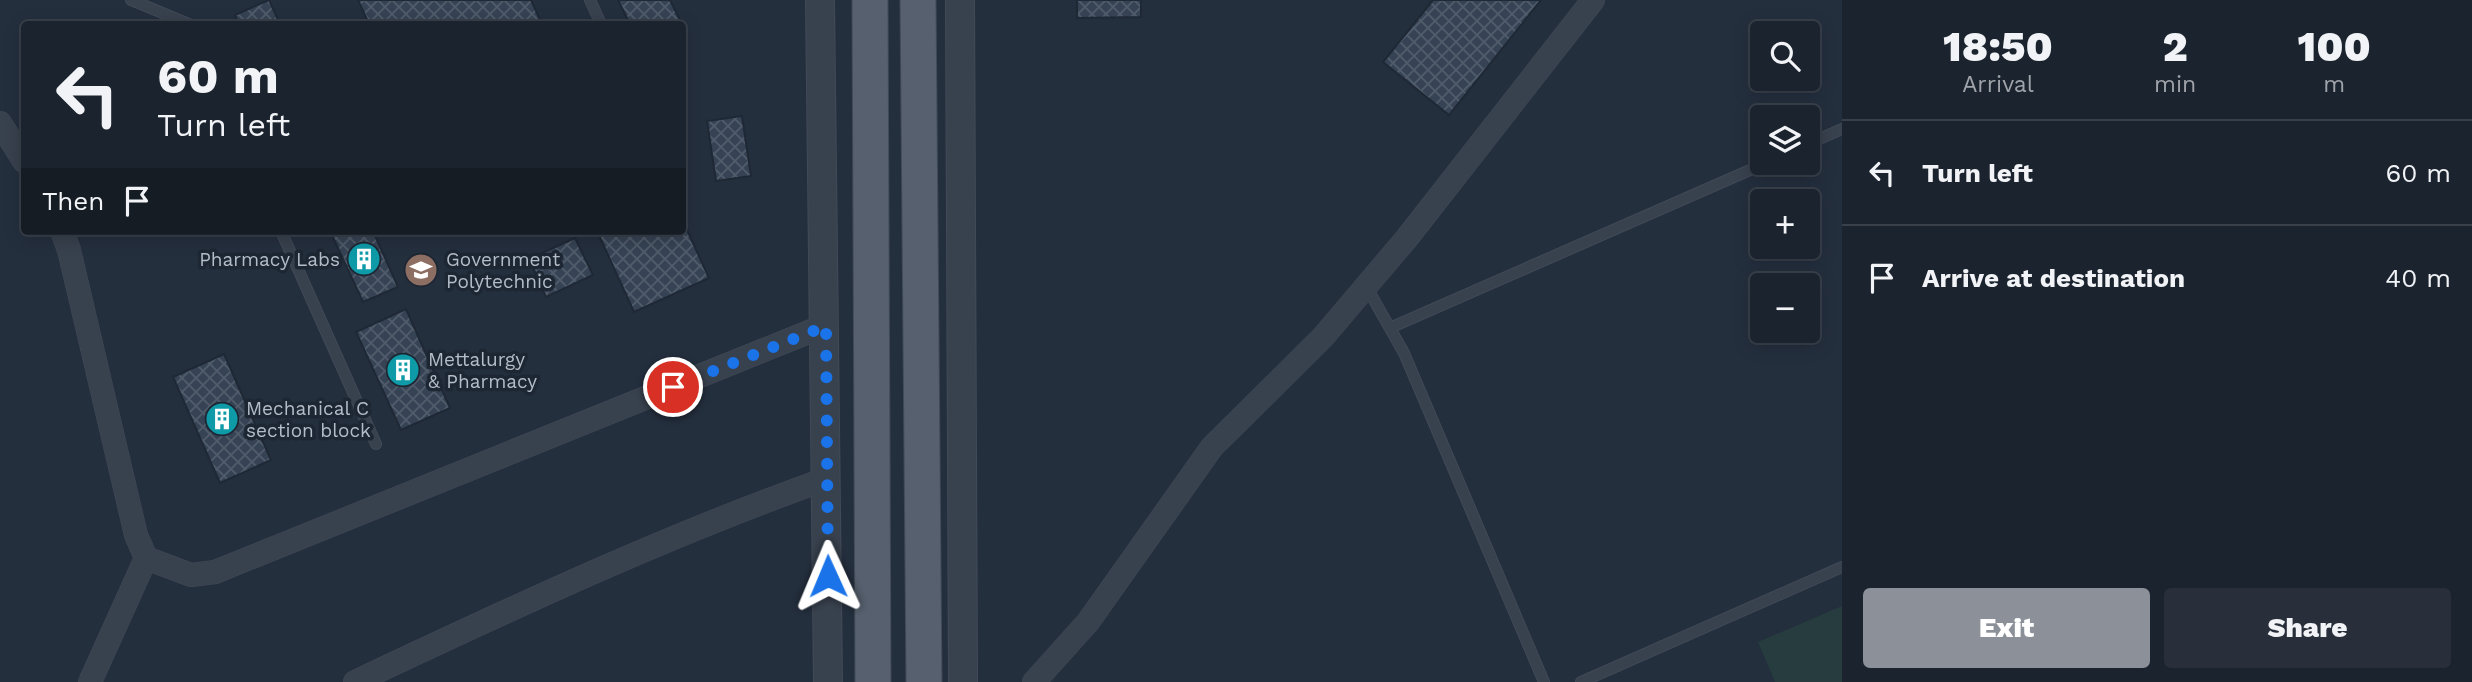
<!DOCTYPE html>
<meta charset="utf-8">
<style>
:root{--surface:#1b232e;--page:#282f3a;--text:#f1f3f6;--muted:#a0a4aa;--line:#39404a;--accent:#8c9099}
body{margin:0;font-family:"Work Sans",sans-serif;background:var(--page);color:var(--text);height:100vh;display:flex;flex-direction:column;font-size:26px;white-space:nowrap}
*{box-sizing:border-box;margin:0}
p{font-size:23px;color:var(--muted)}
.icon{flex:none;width:38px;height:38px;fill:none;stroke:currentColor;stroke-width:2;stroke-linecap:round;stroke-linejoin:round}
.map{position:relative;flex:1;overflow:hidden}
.side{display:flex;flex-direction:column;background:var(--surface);width:630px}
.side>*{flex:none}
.hud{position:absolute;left:21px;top:21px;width:665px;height:214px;border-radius:7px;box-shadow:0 4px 18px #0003,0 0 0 2px var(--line);background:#1b232e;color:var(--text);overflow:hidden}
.buttons{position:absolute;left:1750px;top:21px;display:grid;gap:14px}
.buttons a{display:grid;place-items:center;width:70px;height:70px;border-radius:7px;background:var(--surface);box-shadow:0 4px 18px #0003,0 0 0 2px var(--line);font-size:35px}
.pin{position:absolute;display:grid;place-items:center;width:60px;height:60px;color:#fff;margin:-30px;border:4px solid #fff;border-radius:50%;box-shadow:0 2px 7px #0007}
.me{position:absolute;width:77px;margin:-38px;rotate:359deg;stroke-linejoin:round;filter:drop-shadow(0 0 5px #0008)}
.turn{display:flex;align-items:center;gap:24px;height:147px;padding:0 21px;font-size:32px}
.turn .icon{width:91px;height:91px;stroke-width:2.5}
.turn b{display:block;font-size:49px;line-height:60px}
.then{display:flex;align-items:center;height:66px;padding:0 21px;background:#0003;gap:14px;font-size:26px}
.eta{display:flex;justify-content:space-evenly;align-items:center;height:119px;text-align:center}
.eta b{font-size:42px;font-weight:800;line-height:49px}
.button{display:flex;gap:14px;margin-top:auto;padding:14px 21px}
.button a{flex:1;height:80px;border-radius:7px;background:var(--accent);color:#fff;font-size:28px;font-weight:800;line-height:80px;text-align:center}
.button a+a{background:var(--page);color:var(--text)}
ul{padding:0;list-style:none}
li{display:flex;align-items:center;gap:21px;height:105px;padding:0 21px;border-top:2px solid var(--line)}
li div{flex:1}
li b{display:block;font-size:26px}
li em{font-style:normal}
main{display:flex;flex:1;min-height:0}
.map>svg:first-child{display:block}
.green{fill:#263c3f}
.building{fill:url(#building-cross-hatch);stroke:#1f2835;stroke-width:2}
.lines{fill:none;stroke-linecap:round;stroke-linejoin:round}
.service-casing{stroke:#414a57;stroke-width:12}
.minor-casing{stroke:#414a57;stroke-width:24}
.tertiary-casing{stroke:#414a57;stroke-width:30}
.primary-casing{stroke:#414a57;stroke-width:37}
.service{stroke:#38414e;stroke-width:10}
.minor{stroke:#38414e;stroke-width:23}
.tertiary{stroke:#38414e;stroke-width:28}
.primary{stroke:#56606e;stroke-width:35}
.route{stroke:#1a73e8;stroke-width:12;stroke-dasharray:0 21.6}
.labels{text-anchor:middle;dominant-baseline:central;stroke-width:7;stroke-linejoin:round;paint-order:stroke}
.poi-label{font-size:19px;fill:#b4bcc9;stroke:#1d2633;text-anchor:start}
</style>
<main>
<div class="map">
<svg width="1842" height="682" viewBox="0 0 1842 682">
<defs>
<pattern id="building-cross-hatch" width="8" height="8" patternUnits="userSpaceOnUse" patternTransform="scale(1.75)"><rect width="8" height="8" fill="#364354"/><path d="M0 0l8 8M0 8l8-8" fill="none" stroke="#515c6b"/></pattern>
</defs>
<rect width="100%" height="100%" fill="#242f3e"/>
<path class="green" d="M1842,606V682H1775L1758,642Z"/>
<path class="building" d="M269,0L280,24H239L235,15Z
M358,0H531L542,24H369Z
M618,0H670L682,24H630Z
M1077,0H1141V17L1077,18Z
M1433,0H1541L1449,115L1383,62Z
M742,116L751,176L716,181L707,121Z
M682,219L709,278L634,312L597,231H682Z
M330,231H373L398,287L363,302Z
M575,238L593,275L546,297L529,259Z
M406,309L450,408L401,430L356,332Z
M224,354L271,460L220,483L173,377Z"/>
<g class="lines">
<defs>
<path id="service" d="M131,0L189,24
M590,0L601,24
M1808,144L1842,129
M281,231L376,444
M1366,286L1404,353L1544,682
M1392,327L1766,163
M1581,682L1842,567"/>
<path id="minor" d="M0,123L24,161
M62,231L69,250L136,535L146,558L191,575L215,572L826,325
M90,682L146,558
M355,682C510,609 665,536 826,479
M1034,682L1088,622L1212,447L1323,337L1407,238L1593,0"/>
<path id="tertiary" d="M820,0L828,682
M960,0L963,682"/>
<path id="primary" d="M870,0L873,682
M918,0L924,682"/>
</defs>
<use href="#service" class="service-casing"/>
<use href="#minor" class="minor-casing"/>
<use href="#tertiary" class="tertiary-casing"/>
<use href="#primary" class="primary-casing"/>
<use href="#service" class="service"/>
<use href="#minor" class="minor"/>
<use href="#tertiary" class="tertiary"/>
<use href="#primary" class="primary"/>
</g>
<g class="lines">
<path class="route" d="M673,387L826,326L828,576"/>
</g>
<defs>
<symbol id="building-disc" viewBox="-11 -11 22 22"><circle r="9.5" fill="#0f9aa8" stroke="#1d2633"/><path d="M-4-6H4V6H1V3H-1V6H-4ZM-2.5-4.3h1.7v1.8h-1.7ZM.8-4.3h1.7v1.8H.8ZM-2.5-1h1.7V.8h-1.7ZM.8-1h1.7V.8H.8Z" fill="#fff"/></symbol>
<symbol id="university-disc" viewBox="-11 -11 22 22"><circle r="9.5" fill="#8d6e63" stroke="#1d2633"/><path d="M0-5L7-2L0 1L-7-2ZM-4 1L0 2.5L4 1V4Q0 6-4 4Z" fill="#fff"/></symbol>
</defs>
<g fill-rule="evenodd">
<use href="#building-disc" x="345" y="240" width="38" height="38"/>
<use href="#university-disc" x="402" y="251" width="38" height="38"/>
<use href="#building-disc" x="384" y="351" width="38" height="38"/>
<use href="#building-disc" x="203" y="400" width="38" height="38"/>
</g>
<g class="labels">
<g class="poi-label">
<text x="340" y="259" text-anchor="end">Pharmacy Labs</text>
<text x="446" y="259">Government<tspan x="446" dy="22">Polytechnic</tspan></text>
<text x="428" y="359">Mettalurgy<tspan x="428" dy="22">&amp; Pharmacy</tspan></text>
<text x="246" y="408">Mechanical C<tspan x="246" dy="22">section block</tspan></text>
</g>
</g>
</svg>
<div class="buttons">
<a><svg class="icon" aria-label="search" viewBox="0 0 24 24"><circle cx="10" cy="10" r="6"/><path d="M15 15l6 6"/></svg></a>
<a><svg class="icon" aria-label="layers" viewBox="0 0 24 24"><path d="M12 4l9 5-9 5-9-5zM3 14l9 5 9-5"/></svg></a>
<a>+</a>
<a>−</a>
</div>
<div class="pin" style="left:673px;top:387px;background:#d93025"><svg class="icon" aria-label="arrive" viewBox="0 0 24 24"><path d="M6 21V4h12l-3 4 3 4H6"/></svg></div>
<svg class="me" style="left:828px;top:576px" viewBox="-20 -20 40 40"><path d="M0-17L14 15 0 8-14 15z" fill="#1a73e8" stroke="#fff" stroke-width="4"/></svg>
<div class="hud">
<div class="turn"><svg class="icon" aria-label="left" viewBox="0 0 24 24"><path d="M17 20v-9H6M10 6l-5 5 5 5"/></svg><div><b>60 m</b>Turn left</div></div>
<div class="then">Then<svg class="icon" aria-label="arrive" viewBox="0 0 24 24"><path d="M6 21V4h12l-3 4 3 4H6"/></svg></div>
</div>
</div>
<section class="side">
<div class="eta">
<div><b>18:50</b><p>Arrival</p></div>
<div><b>2</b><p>min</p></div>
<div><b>100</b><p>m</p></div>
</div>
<ul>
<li><svg class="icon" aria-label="left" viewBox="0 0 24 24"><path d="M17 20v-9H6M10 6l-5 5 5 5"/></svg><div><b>Turn left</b></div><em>60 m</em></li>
<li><svg class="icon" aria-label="arrive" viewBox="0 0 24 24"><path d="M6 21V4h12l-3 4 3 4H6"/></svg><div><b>Arrive at destination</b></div><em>40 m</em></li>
</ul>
<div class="button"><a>Exit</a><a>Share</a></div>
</section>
</main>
